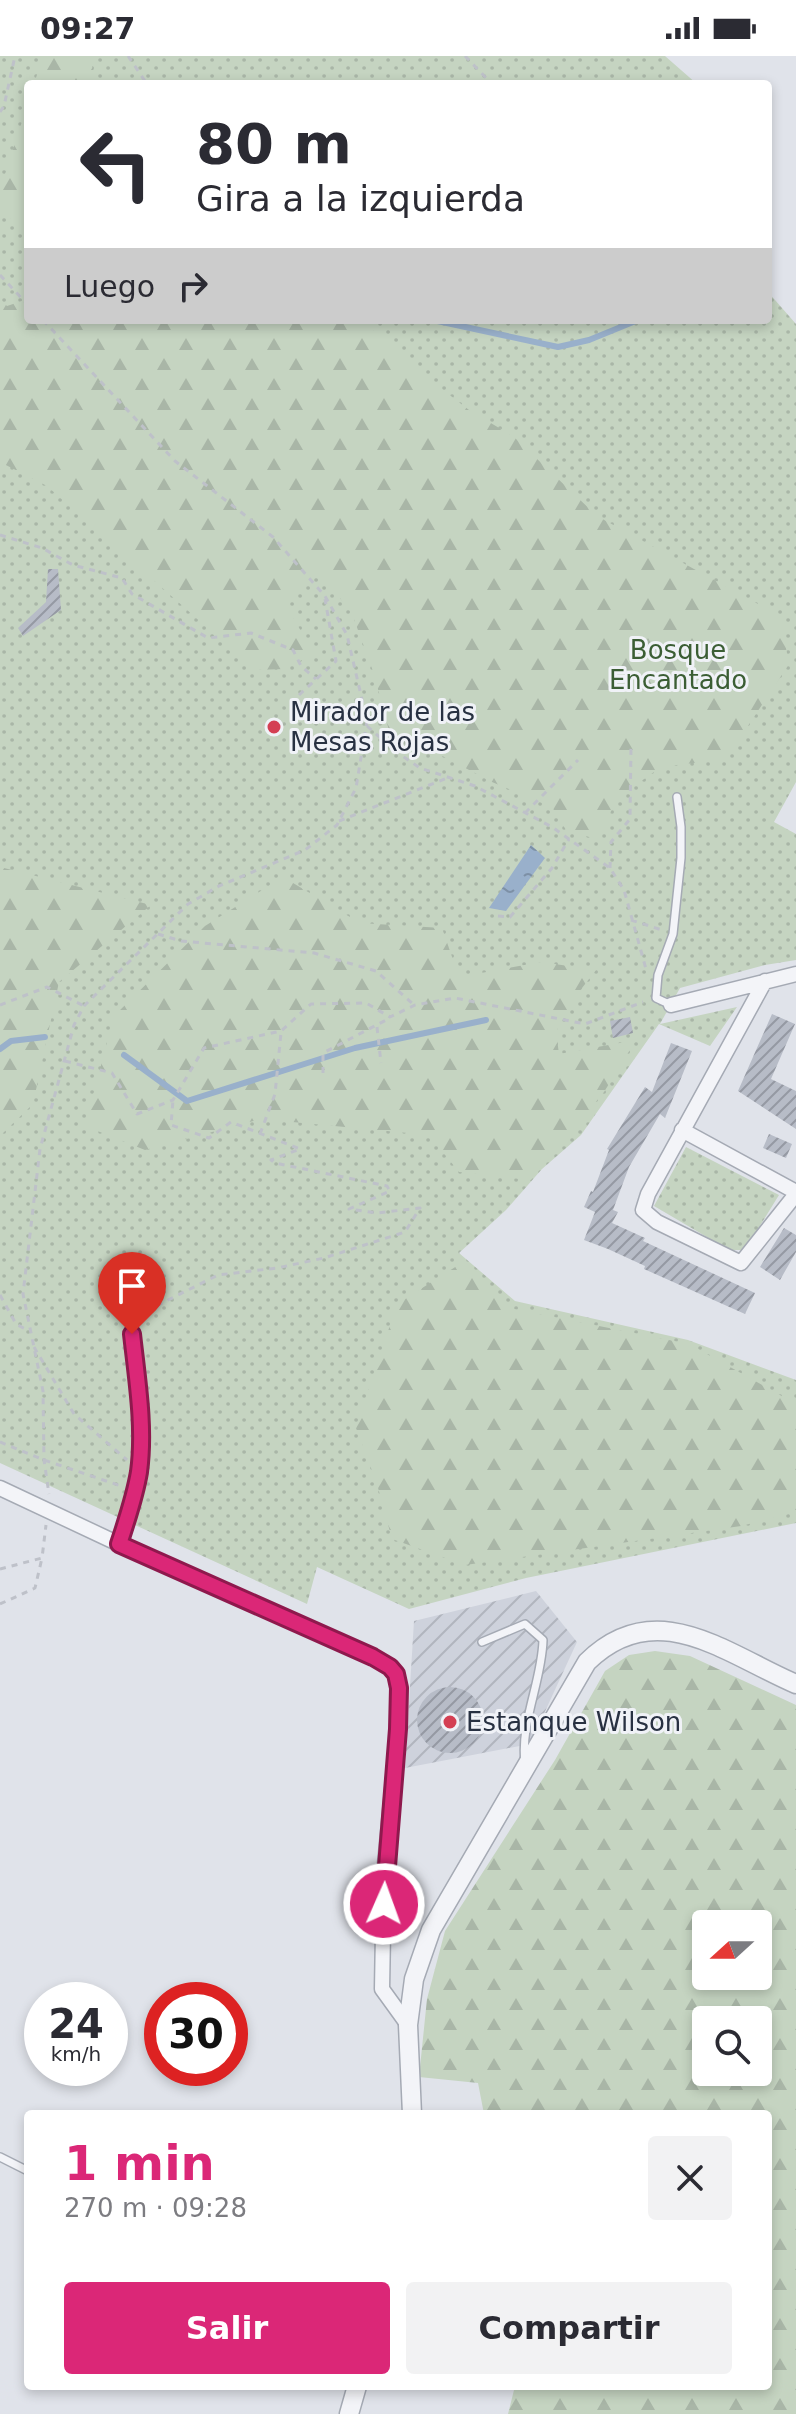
<!DOCTYPE html>
<html lang="es">
<meta charset="utf-8">
<style>
:root{--surface:#fff;--page:#f2f2f3;--text:#2b2b33;--muted:#7c7c81;--accent:#db2777}
body{margin:0;font-family:"DejaVu Sans",sans-serif;background:var(--page);color:var(--text);height:100vh;display:flex;flex-direction:column;font-size:30px;white-space:nowrap}
*{box-sizing:border-box;margin:0}
p{font-size:26px;color:var(--muted)}
.icon{flex:none;width:44px;height:44px;fill:none;stroke:currentColor;stroke-width:2;stroke-linecap:round;stroke-linejoin:round}
.map{position:relative;flex:1;overflow:hidden}
.drawer{position:absolute;left:24px;top:2054px;width:748px;height:280px;display:flex;flex-direction:column;background:var(--surface);border-radius:8px;box-shadow:0 4px 12px #0003}
.drawer>*{flex:none}
.banner{position:absolute;left:24px;top:24px;width:748px;height:244px;border-radius:8px;box-shadow:0 4px 12px #0003;background:#fff;color:var(--text);overflow:hidden}
.needle{width:52px;rotate:249deg}
.fabs{position:absolute;left:692px;top:1854px;display:grid;gap:16px}
.fabs a{display:grid;place-items:center;width:80px;height:80px;border-radius:8px;background:var(--surface);box-shadow:0 4px 12px #0003;font-size:40px}
.speed{position:absolute;left:24px;top:1926px;display:flex;gap:16px;font-size:40px;font-weight:700;text-align:center}
.speed>*{display:grid;place-content:center;width:104px;height:104px;border-radius:50%;background:var(--surface);box-shadow:0 4px 12px #0003;line-height:1}
.speed small{font-size:20px;font-weight:400}
.speed .limit{border:12px solid #d22;background:#fff;color:#111}
.pin{position:absolute;display:grid;place-items:center;width:68px;height:68px;color:#fff;margin:-82px -34px;border-radius:50% 50% 50% 0;rotate:-45deg;box-shadow:0 0 8px #0007}
.pin .icon{rotate:45deg}
.me{position:absolute;width:88px;margin:-44px;rotate:2deg;stroke-linejoin:round;filter:drop-shadow(0 0 6px #0008)}
.turn{display:flex;align-items:center;gap:28px;height:168px;padding:0 40px;font-size:36px}
.turn .icon{width:104px;height:104px;stroke-width:2.5}
.turn b{display:block;font-size:56px;line-height:68px}
.then{display:flex;align-items:center;height:76px;padding:0 40px;background:#0003;gap:16px;font-size:30px}
.round{display:grid;place-items:center;flex:none;width:84px;height:84px;border-radius:8px;background:var(--page)}
.summary{display:flex;align-items:center;justify-content:space-between;height:136px;padding:0 40px}
h1{font-size:48px;font-weight:600;line-height:60px;color:var(--accent)}
.action{display:flex;gap:16px;margin-top:auto;padding:16px 40px}
.action a{flex:1;height:92px;border-radius:8px;background:var(--accent);color:#fff;font-size:32px;font-weight:600;line-height:92px;text-align:center}
.action a+a{background:var(--page);color:var(--text)}
.status{display:flex;justify-content:space-between;align-items:center;height:56px;padding:0 40px;background:var(--surface);direction:ltr}
.status svg{height:22px;fill:currentColor}
.map>svg:first-child{display:block}
.industrial{fill:url(#industrial-furrows)}
.grass{fill:url(#grass-dots)}
.forest{fill:url(#forest-firs);fill-rule:evenodd}
.water{fill:url(#water-ripples)}
.lines{fill:none;stroke-linecap:round;stroke-linejoin:round}
.stream{stroke:#99b0cb;stroke-width:6}
.building{fill:url(#building-hatch)}
.service-casing{stroke:#a5aab4;stroke-width:10}
.minor-casing{stroke:#a5aab4;stroke-width:17}
.tertiary-casing{stroke:#a5aab4;stroke-width:21}
.path{stroke:#bec1c9;stroke-width:3;stroke-dasharray:6 6;stroke-linecap:butt}
.service{stroke:#f3f4f8;stroke-width:7}
.minor{stroke:#f3f4f8;stroke-width:14}
.tertiary{stroke:#f3f4f8;stroke-width:18}
.route-casing{stroke:#8e194d;stroke-width:20}
.route{stroke:#db2777;stroke-width:14}
.poi-dot{fill:#d43f53;stroke:#f0f2f7;stroke-width:3}
.labels{text-anchor:middle;dominant-baseline:central;stroke-width:6;stroke-linejoin:round;paint-order:stroke}
.park-label{font-size:26px;fill:#3b5e34;stroke:#f0f2f7}
.poi-label{font-size:26px;fill:#283142;stroke:#f0f2f7;text-anchor:start}
</style>
<div class="status"><b>09:27</b><svg viewBox="0 0 49 12"><path d="M0 12V9h3v3zM5 12V6h3v6zM10 12V3h3v9zM15 12V0h3v12zM26 1h20v11H26zM47 4h2v5h-2z"/></svg></div>
<div class="map">
<svg width="796" height="2358" viewBox="0 0 796 2358">
<defs>
<pattern id="industrial-furrows" width="10" height="10" patternUnits="userSpaceOnUse" patternTransform="scale(2)"><rect width="10" height="10" fill="#ced2dc"/><path d="M-1 1l2-2M0 10L10 0M9 11l2-2" fill="none" stroke="#b1b5be"/></pattern>
<pattern id="grass-dots" width="8" height="8" patternUnits="userSpaceOnUse" patternTransform="scale(2)"><rect width="8" height="8" fill="#c5d4c1"/><path d="M2 2h.1M6 6h.1" fill="none" stroke="#a9b6a7" stroke-width="1.8" stroke-linecap="round"/></pattern>
<pattern id="forest-firs" width="22" height="20" patternUnits="userSpaceOnUse" patternTransform="scale(2)"><rect width="22" height="20" fill="#c5d4c1"/><path d="M5 1l3.5 6h-7zM16 11l3.5 6h-7z" fill="#a9b6a7"/></pattern>
<pattern id="water-ripples" width="26" height="14" patternUnits="userSpaceOnUse" patternTransform="scale(2)"><rect width="26" height="14" fill="#99b0cb"/><path d="M2 4q2-2 4 0t4 0M15 11q2-2 4 0t4 0" fill="none" stroke="#7d90a6"/></pattern>
<pattern id="building-hatch" width="6" height="6" patternUnits="userSpaceOnUse" patternTransform="scale(2)"><rect width="6" height="6" fill="#b7bcc7"/><path d="M-1 1l2-2M0 6l6-6M5 7l2-2" fill="none" stroke="#9599a3"/></pattern>
</defs>
<rect width="100%" height="100%" fill="#e0e3ea"/>
<path class="industrial" d="M536,1535L577,1586L530,1688L405,1712L414,1565Z"/>
<path class="grass" d="M0,0H665L697,28H28V264H768V236L796,268V726L774,766L796,778V904L765,909L680,932L660,968L737,951L710,990L659,968L581,1079L542,1113L506,1154L459,1197L515,1245L688,1284L796,1324V1467L526,1522L409,1553L317,1511L307,1548L0,1407Z
M686,1091L779,1139L745,1194H729L654,1150Z"/>
<path class="forest" d="M43,0H88L99,28H34Z
M28,47V187L0,147V134Z
M0,243L7,250L28,243V264H362L416,313L469,354L514,381L597,460L780,560L789,608L726,703L661,711L616,743L599,784L566,774L552,751L492,726L431,694L392,686L374,618L351,555L319,518L286,549L314,598L284,613L255,614L47,430L0,406Z
M0,808L4,812L151,849L59,926L33,1048L0,1080Z
M283,821L360,867L442,872L459,921L541,906L596,914L575,941L556,976L559,998L636,984L604,1036L531,1124L459,1116L429,1079L261,1063L145,1094L85,1070L114,960L205,870Z
M460,1208L514,1253L689,1288L796,1348V1456L741,1470L465,1509L392,1483L377,1428L356,1372L397,1248Z
M655,1595L690,1600L796,1649V2358H508L515,2330H768V2058H484L478,2027L419,2021L427,1943L445,1875L555,1704L605,1615L629,1599ZM758,1868V1920H706V1868ZM758,1964V2016H706V1964Z"/>
<path class="water" d="M531,789L545,802L506,855L489,852Z"/>
<g class="lines">
<path class="stream" d="M433,264L558,291L589,284L638,264
M0,993L11,985L45,981
M124,999L187,1045L355,992L486,964"/>
</g>
<path class="building" d="M48,513H58L61,554L23,580L18,572L46,546Z
M772,958L795,968L771,1023L796,1035V1073L738,1035Z
M630,961L633,977L613,982L610,965Z
M671,987L692,995L665,1062L660,1058L629,1111L613,1154L618,1156L612,1167L645,1182L643,1185L755,1237L745,1258L644,1213L645,1210L608,1193L584,1184L595,1156L584,1151L591,1135L593,1136L609,1094L607,1093L645,1031L652,1036Z
M769,1078L792,1088L786,1102L763,1092Z
M784,1172L796,1179V1196L780,1224L760,1211Z
M417 1664a33 33 0 1 1 66 0a33 33 0 1 1-66 0Z"/>
<g class="lines">
<defs>
<path id="service" d="M671,949L656,942L658,919L673,878L681,802V771L677,741
M119,1488C127,1464 135,1441 139,1416C145,1371 137,1323 132,1278
M482,1586L525,1568L543,1584C542,1625 520,1666 525,1707
M0,2101L28,2115"/>
<path id="minor" d="M765,925L648,1138L643,1154L657,1166L741,1207L796,1138
M671,949L796,918
M682,1074L796,1136
M0,1432L119,1488L373,1601L390,1611L396,1618L399,1632L398,1673L384,1819L382,1933L408,1969"/>
<path id="tertiary" d="M412,2058L408,1969L414,1923L431,1874L587,1606C656,1538 726,1598 796,1628
M349,2358L357,2330"/>
</defs>
<use href="#service" class="service-casing"/>
<use href="#minor" class="minor-casing"/>
<use href="#tertiary" class="tertiary-casing"/>
<path class="path" d="M128,0L147,28
M465,0L492,28
M0,56L4,50L15,0
M0,219L28,249
M43,264L175,405L273,481L325,540L347,579L367,665L356,732L337,769L305,794L219,830L188,848L84,950L74,969L40,1093L23,1238L43,1335L44,1404L49,1438
M0,479L42,492L73,509L122,522L132,538L208,582L251,577L293,594L301,610L316,623
M299,639L336,605L325,543
M367,670L395,695L420,712L475,730L552,771L610,812L624,834L646,913
M525,757L578,704
M339,765L447,722
M610,812L611,786L630,763L631,690
M498,860L510,861L552,812L569,783
M631,864L662,874
M158,878L181,885L314,897L376,915L413,948
M0,949L47,931L84,950
M377,971L381,1007
M65,1005L112,1017L137,1058L173,1044L204,992L281,975L311,948L366,947L390,961L415,949L455,942L585,968L643,946
M323,1017V997L390,962
M260,1078L275,1038L281,977
M0,1239L16,1268L29,1275
M141,1267L152,1252L218,1219L277,1212L324,1202L405,1176L420,1152L377,1157L349,1153L390,1135L387,1130L275,1107L271,1104L300,1093L231,1066L209,1082L171,1069L173,1044
M34,1291L74,1358L127,1404
M0,1386L44,1404L124,1431
M0,1513L42,1502L46,1469
M0,1548L35,1532L42,1502"/>
<use href="#service" class="service"/>
<use href="#minor" class="minor"/>
<use href="#tertiary" class="tertiary"/>
</g>
<g class="lines">
<defs>
<path id="route" d="M132,1278C137,1323 145,1371 139,1416C135,1440 127,1464 119,1488L373,1601L390,1611L396,1618L399,1632L398,1673L384,1848"/>
</defs>
<use href="#route" class="route-casing"/>
<use href="#route" class="route"/>
</g>
<g class="poi-dot">
<circle cx="274" cy="671" r="8"/>
<circle cx="450" cy="1666" r="8"/>
</g>
<g class="labels">
<g class="park-label">
<text x="678" y="594">Bosque<tspan x="678" dy="30">Encantado</tspan></text>
</g>
<g class="poi-label">
<text x="290" y="656">Mirador de las<tspan x="290" dy="30">Mesas Rojas</tspan></text>
<text x="466" y="1666">Estanque Wilson</text>
</g>
</g>
</svg>
<div class="fabs">
<a><svg class="needle" viewBox="-14 -14 28 28"><path d="M0-13l5 13h-10z" fill="#e53935"/><path d="M0 13l5-13h-10z" fill="#7c7c81"/></svg></a>
<a><svg class="icon" aria-label="search" viewBox="0 0 24 24"><circle cx="10" cy="10" r="6"/><path d="M15 15l6 6"/></svg></a>
</div>
<div class="speed"><div>24<small>km/h</small></div><div class="limit">30</div></div>
<div class="pin" style="left:132px;top:1278px;background:#d93025"><svg class="icon" aria-label="arrive" viewBox="0 0 24 24"><path d="M6 21V4h12l-3 4 3 4H6"/></svg></div>
<svg class="me" style="left:384px;top:1848px" viewBox="-20 -20 40 40"><circle r="17" fill="#db2777" stroke="#fff" stroke-width="3"/><path d="M0-11L8 9 0 5-8 9z" fill="#fff"/></svg>
<div class="banner">
<div class="turn"><svg class="icon" aria-label="left" viewBox="0 0 24 24"><path d="M17 20v-9H6M10 6l-5 5 5 5"/></svg><div><b>80 m</b>Gira a la izquierda</div></div>
<div class="then">Luego<svg class="icon" aria-label="right" viewBox="0 0 24 24"><path d="M7 20v-9h11M14 6l5 5-5 5"/></svg></div>
</div>
<section class="drawer">
<div class="summary"><div><h1>1 min</h1><p>270 m · 09:28</p></div><a class="round"><svg class="icon" aria-label="close" viewBox="0 0 24 24"><path d="M6 6l12 12M18 6L6 18"/></svg></a></div>
<div class="action"><a>Salir</a><a>Compartir</a></div>
</section>
</div>
